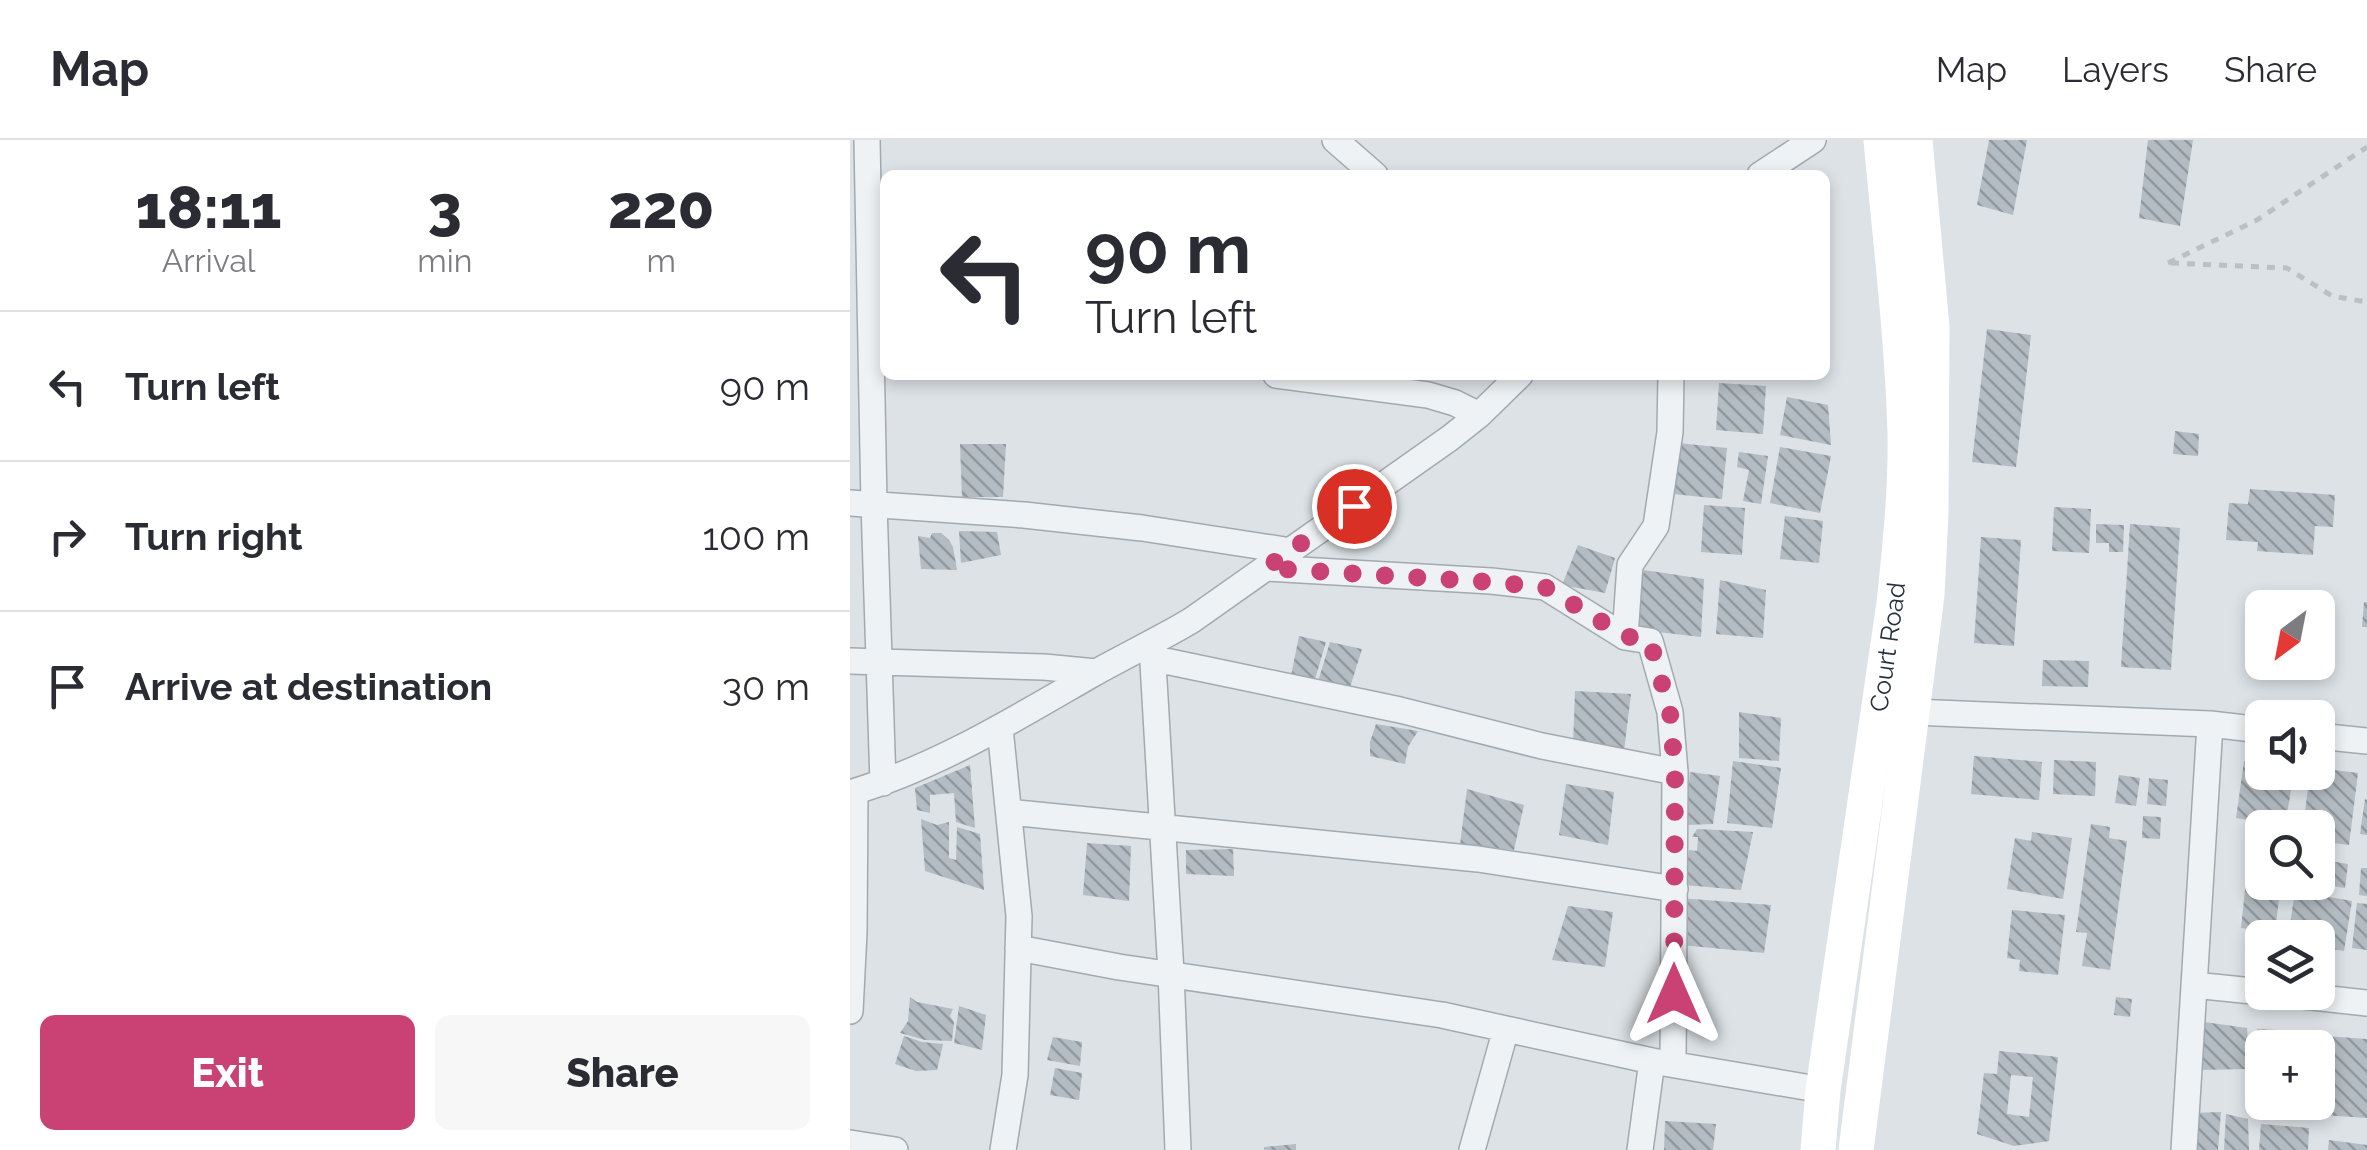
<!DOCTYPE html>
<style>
:root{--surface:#fff;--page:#f7f7f7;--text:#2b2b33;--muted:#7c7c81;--line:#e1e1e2;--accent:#ca4173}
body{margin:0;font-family:Raleway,sans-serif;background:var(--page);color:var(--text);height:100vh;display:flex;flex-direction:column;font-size:38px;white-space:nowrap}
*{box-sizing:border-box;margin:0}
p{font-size:32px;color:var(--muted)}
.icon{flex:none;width:55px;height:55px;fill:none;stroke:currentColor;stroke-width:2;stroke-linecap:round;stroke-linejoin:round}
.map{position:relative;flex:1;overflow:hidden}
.drawer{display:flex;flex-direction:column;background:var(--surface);width:850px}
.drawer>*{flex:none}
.guide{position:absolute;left:30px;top:30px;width:950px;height:210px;border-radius:15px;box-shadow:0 5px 15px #0003;background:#fff;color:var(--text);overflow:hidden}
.needle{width:65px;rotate:212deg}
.buttons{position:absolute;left:1395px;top:450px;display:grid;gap:20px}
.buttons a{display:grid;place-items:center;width:90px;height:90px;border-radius:15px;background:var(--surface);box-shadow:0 5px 15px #0003;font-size:50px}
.pin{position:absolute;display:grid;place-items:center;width:85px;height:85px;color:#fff;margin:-42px;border:5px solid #fff;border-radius:50%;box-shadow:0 2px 10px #0007}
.me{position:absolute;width:110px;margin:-55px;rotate:0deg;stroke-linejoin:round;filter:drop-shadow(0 0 8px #0008)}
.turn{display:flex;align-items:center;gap:35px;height:210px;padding:0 40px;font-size:45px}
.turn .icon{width:130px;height:130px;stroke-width:2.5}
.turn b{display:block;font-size:70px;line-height:85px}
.eta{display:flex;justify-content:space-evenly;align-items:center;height:170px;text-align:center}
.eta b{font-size:60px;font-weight:800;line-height:70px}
.action{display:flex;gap:20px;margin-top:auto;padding:20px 40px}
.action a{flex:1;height:115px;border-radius:15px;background:var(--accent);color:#fff;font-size:40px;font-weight:800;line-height:115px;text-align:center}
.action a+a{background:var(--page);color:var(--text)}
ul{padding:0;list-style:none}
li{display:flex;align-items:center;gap:30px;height:150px;padding:0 40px;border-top:2px solid var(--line)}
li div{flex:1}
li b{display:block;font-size:38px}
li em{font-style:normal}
header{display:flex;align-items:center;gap:60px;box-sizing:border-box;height:140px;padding:0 50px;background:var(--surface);border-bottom:2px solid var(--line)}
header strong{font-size:48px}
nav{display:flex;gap:55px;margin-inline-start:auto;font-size:35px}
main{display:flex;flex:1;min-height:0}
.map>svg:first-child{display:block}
.building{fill:url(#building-back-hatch);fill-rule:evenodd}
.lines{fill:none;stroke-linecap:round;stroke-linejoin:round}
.street-casing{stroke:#a2aab0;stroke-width:28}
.path{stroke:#bac0c4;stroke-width:5;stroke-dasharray:8 8;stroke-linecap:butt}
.street{stroke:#eef2f4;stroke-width:25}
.secondary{stroke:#fff;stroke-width:35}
.route{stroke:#ca4173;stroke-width:18;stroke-dasharray:0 32.4}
.labels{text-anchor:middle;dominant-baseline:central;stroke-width:8;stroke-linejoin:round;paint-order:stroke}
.street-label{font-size:25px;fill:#26323c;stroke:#ebf0f4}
</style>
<header>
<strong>Map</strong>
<nav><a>Map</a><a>Layers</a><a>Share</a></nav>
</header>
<main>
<section class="drawer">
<div class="eta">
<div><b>18:11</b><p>Arrival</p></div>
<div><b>3</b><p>min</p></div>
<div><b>220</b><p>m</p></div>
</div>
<ul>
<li><svg class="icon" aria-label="left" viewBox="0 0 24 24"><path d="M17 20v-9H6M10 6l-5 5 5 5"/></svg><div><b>Turn left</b></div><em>90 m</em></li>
<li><svg class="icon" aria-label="right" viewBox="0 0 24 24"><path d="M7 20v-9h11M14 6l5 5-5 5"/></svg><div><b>Turn right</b></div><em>100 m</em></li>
<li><svg class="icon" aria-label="arrive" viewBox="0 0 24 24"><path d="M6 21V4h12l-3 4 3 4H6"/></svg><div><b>Arrive at destination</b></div><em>30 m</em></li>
</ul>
<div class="action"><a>Exit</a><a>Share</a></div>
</section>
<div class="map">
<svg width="1517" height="1010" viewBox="0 0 1517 1010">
<defs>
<pattern id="building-back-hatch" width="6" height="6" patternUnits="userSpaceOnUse" patternTransform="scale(2.5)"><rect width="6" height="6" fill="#b3bcc2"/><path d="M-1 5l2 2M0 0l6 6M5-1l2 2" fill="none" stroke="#91999f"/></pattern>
</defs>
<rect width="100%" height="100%" fill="#dce2e6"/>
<path class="building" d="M1139,0H1177L1163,75L1127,65Z
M1298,0H1343L1330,86L1289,78Z
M1137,189L1181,195L1166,327L1122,322Z
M869,243L916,246L913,294L866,290Z
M937,257L978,265L981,305L930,295Z
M1325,291L1349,294L1348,316L1323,314Z
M828,303L877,308L872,359L823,354Z
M110,304H156L153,357H112Z
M930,307L981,316L970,373L920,363Z
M889,312L918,316L911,364L893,361L899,330L887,327Z
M1400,349L1485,355L1483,387L1465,386L1463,415L1407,411L1408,402L1376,400L1379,363L1398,364Z
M854,365L895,368L892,415L851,412Z
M1204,367L1241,369L1239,413L1202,411Z
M935,376L973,381L969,423L930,419Z
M1246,384L1274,385L1273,412H1259V403H1246Z
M1280,384L1330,388L1321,530L1271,527Z
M109,391L147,392L151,415L111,423Z
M82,393H91L99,400L103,407L107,430L71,429L68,396L80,398Z
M1131,397L1171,400L1164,506L1124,503Z
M728,405L765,418L755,453L712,445Z
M794,430L854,439L851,497L782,489Z
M870,440L916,450L913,498L866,494Z
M1514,462H1517V487H1512Z
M449,496L476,502L463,546L440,541Z
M480,502L512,509L498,554L466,548Z
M1193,520L1239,521L1238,547L1192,546Z
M725,551L781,554L774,611L723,605Z
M889,572L931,578L929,621L889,618Z
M526,584L568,591L558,607L555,624L520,616V602Z
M1124,616L1192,622L1189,660L1121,654Z
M1204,620L1246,622L1245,656L1203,654Z
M883,621L931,628L922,688L877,683Z
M1394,621L1412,624V632H1444L1435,686L1386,678Z
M120,625L125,688L106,682L104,653L80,655V673L67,670L65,648Z
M1468,628L1508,633L1499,705L1468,701V688H1453L1460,632H1468Z
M840,632L870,636L863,684L835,685Z
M1269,635L1290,638L1286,666L1265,663Z
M1299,638L1318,640L1316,666L1297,664Z
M716,644L764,652L758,705L709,695Z
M617,649L674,665L664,710L610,705Z
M1515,659L1517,660V695L1510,694Z
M1293,676L1311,677L1310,699L1292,698Z
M71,679L87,685L99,682V718L106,720L107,687L130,694L134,750L75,731Z
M1241,684L1260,687L1259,698L1277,701L1260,830L1232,826L1237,793L1226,792Z
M847,689L903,692L891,750L835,745L839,710L847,711L848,697H842Z
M1182,692L1222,698L1213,759L1157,749L1165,698L1181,701Z
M237,703L281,706L279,761L233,755Z
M383,709L384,736L336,734V710Z
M1468,719L1498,724L1495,748L1468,744Z
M1511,728H1517V756L1509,755Z
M1397,731L1412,733V742H1431L1425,792L1391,788Z
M1445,751L1502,761L1494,811L1468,807V798H1438Z
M829,758L921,765L914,813L831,805Z
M1507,763L1517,764V810L1502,808Z
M718,766L763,772L755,827L702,820Z
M1162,770L1215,775L1208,835L1169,831L1170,820L1157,818Z
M60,857L67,862L103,869L100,876L104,882L102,901L75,900L50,893L58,881Z
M1266,857L1282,859L1280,877L1264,875Z
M109,866L136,875L132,910L104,903Z
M1347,881L1397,888L1400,929L1347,930Z
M1407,889L1465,892L1464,908H1412V936H1406Z
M54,896L72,902L93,904L87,930L66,931L45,924Z
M1475,896L1517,899V978L1472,975Z
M203,897L232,902L230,926L197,920Z
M1149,911L1208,917L1199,1001L1164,1006L1127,994L1134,933L1147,934ZM1161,935L1183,937L1179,977L1157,974Z
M205,928L232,933L229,960L200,955Z
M1371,972L1368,1010H1340L1342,973Z
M1376,974L1398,979L1399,1010H1374Z
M815,981L866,984L863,1010H814Z
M1411,984L1459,988L1458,1010H1409Z
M1479,1000L1517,1005V1010H1478Z
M446,1004V1010H414V1007Z"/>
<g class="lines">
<defs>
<path id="street" d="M17,0L24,364L33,643
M485,0L525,35
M910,35L963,0
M426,235L578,255L605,263L629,275
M821,235L820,292L806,386L780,425L775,497L800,501L820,572L825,632L823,924
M0,363L174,375L292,388L441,411
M416,428L641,441L695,447L775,497
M302,506L321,833L328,1010
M303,520L320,522L550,570L692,606L825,632
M0,521L194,527L246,532
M1063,572L1360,584
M150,588L169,776L165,935L153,1010
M1468,596L1517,601
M0,653C87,627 163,580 241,535C274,516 309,500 342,480L600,298L629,275L670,235
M159,672L628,719L825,749
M168,808L269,827L592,875L802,921L973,950
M1344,845L1412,852
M1416,852L1517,863
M0,871L4,792L5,652
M0,1003L45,1010
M622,1010L656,889
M790,1010L802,921
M1334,1010L1360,584L1412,590"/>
</defs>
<use href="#street" class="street-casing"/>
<path class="path" d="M1318,123L1407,80L1517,7
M1321,123L1437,128L1482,156L1517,162"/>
<use href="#street" class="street"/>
<g class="secondary">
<path id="s1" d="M968,1010L973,950L1044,463C1050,407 1056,350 1055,293C1052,195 1040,98 1031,0"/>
<path d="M1006,1010L1077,455L1081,373L1082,187L1065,0"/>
</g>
</g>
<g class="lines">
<path class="route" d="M504,366L416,428L641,442L695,447L775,496L800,501L820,572L825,632L824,854"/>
</g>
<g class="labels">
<g class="street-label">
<text stroke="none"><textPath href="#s1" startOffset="508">Court Road</textPath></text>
</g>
</g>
</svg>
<div class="buttons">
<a><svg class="needle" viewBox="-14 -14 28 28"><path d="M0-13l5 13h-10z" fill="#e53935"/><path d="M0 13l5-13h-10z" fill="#7c7c81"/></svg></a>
<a><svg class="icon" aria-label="sound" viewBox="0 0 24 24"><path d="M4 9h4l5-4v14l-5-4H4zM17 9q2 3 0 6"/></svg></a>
<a><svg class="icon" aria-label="search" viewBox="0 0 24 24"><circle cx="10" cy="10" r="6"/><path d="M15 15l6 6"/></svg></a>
<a><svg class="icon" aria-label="layers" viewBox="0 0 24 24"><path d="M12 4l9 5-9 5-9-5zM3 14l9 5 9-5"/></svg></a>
<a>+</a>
</div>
<div class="pin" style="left:504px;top:366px;background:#d93025"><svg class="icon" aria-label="arrive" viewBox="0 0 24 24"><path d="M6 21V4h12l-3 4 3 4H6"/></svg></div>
<svg class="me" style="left:824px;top:854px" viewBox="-20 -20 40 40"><path d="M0-17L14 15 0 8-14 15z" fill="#ca4173" stroke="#fff" stroke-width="4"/></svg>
<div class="guide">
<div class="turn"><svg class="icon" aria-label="left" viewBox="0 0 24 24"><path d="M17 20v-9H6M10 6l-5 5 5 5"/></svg><div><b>90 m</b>Turn left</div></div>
</div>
</div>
</main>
